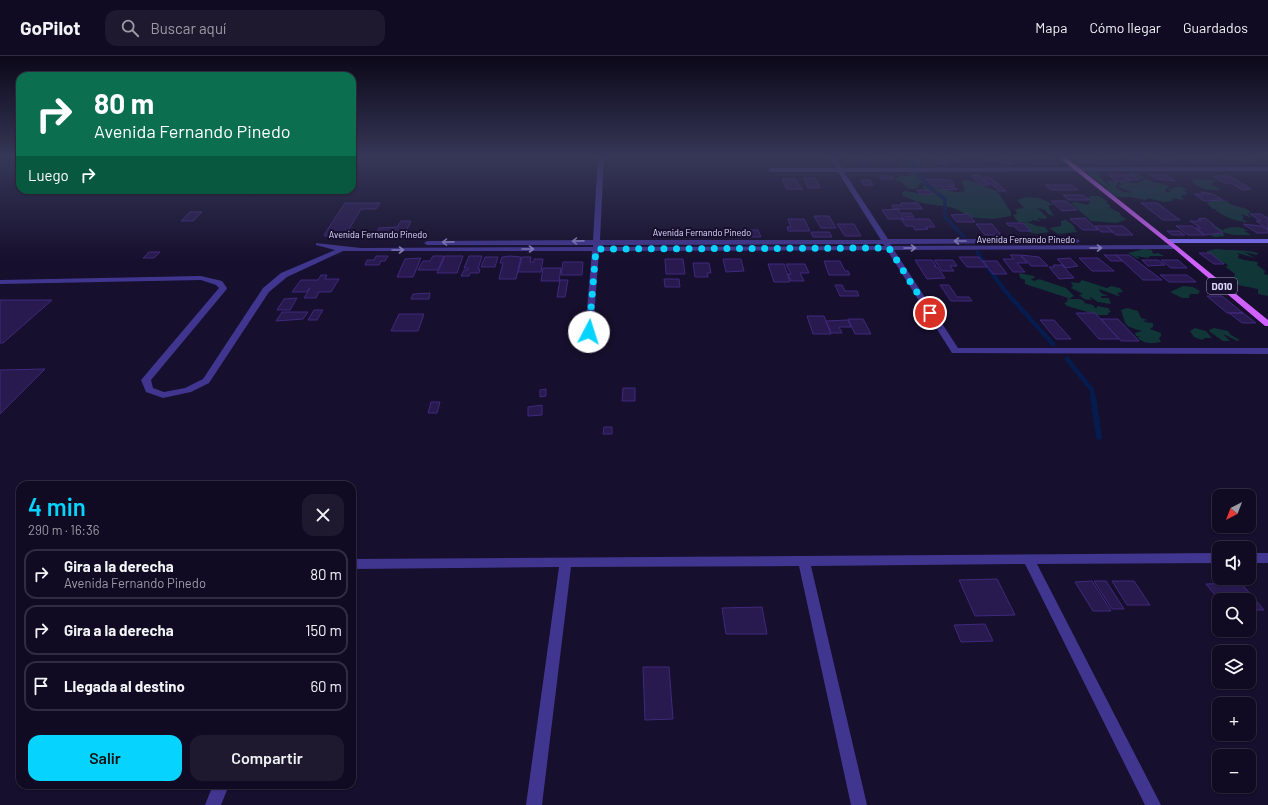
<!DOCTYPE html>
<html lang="es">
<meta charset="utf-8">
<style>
:root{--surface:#100b22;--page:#1e192f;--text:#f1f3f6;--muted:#9c9ba5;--line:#302b40;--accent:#06d4ff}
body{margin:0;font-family:Barlow,sans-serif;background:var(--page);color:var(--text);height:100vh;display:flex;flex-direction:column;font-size:15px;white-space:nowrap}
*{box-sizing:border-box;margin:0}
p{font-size:13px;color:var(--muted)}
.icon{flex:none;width:22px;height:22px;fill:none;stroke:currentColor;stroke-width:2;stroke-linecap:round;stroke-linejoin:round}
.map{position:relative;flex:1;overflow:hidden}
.side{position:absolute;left:16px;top:425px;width:340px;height:308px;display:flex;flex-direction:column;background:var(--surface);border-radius:12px;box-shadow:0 1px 3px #0004,0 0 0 1px var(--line)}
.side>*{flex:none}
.hud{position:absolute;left:16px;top:16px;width:340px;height:122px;border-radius:12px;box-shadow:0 1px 3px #0004,0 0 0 1px var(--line);background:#0b6e4f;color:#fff;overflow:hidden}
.needle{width:26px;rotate:222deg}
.buttons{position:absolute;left:1212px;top:433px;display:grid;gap:8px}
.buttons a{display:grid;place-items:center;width:44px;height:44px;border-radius:8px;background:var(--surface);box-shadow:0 1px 3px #0004,0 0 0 1px var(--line);font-size:20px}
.pin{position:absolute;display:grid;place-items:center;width:34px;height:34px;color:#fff;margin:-17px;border:2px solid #fff;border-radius:50%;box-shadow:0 1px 4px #0007}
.me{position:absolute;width:44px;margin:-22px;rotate:5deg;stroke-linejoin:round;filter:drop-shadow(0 0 3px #0008)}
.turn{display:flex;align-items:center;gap:14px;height:84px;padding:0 12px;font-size:18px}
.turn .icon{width:52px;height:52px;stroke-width:2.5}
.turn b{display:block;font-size:28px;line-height:34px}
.then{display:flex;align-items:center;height:38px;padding:0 12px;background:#0003;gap:8px;font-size:15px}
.round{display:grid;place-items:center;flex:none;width:42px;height:42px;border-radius:12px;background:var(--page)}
.overview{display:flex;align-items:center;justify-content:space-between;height:68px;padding:0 12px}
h1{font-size:24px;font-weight:600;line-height:30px;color:var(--accent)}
.button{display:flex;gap:8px;margin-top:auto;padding:8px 12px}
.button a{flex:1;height:46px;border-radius:12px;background:var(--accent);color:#111;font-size:16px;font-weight:600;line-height:46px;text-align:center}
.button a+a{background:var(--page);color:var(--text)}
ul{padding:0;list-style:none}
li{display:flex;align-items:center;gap:12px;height:50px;margin:0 8px 6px;padding:0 4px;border:2px solid var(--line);border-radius:12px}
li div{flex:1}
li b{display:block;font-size:15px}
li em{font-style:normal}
header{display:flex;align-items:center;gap:24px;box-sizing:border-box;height:56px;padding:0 20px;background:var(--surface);border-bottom:1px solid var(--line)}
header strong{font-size:19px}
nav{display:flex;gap:22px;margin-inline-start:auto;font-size:14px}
.search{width:280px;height:36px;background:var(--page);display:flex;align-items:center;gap:10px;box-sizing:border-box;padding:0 14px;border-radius:12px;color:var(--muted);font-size:15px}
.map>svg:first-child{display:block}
.green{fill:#113637}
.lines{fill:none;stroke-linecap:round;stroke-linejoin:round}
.stream-far2{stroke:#061b4e;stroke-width:3.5}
.stream-far1{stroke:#061b4e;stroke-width:4.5}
.stream{stroke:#061b4e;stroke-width:6}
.building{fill:#28194f;stroke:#40297d}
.street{fill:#40368f;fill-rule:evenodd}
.secondary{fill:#8071ff;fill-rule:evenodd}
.primary{fill:#d061ff;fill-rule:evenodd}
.oneway{stroke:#8880c1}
.route{stroke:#06d4ff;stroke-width:7;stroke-dasharray:0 12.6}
.labels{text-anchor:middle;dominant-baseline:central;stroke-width:4;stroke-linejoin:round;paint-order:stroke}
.far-street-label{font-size:9px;fill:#e1daff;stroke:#160f2d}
.shield{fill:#160f2d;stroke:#a49dc0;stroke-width:1}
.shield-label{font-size:10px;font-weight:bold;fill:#e1daff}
</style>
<header>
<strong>GoPilot</strong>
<div class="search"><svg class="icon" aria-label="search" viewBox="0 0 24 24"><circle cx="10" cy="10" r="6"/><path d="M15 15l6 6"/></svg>Buscar aquí</div>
<nav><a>Mapa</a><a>Cómo llegar</a><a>Guardados</a></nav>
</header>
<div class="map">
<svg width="1268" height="749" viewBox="0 0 1268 749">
<rect width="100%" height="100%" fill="#160f2d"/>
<path class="green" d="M899,100H921L918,103L924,107C917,111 906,114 899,108L905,104Z
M1220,100H1246L1257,106L1229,105Z
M1095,115L1104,119L1099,120L1108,129L1114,131L1110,130L1107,125H1116L1118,128L1115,131L1123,136L1133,137L1119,131V129H1122L1118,125L1136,127L1145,124L1132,119L1129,116H1131C1138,117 1144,122 1148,124C1155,128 1163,126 1170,131L1166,133L1165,136H1171L1168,134C1176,131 1180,128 1187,134L1183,135L1189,137L1181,140L1184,144L1173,142L1171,145L1163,146L1148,142L1146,144L1130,141H1118L1108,136L1107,132L1085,116Z
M914,116L923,119L922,121L928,124L919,128L918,132C904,135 909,130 900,126C898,125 896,125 894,124L900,120H911L909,118Z
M1194,123L1214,124L1216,125L1213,126L1212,129L1221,133C1211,135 1202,134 1192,126Z
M967,124L984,129V131L997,135L1011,156V160L993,163L968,161C956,148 940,151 923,147C916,146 909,142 902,139L903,135C912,134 923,142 932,137L923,132L924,129C939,129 950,139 965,135L962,125Z
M1089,140H1099L1108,146L1106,147L1110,149V152L1120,157L1121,160L1127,163L1117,167L1091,165L1071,147L1075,146L1088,149L1090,145Z
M1026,141L1039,142L1053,148L1048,150L1054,160L1048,158L1045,154L1037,152L1047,161L1046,163L1037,162L1041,165L1032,164L1033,165L1027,166L1037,170L1045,171L1049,176L1036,178L1026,175L1023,167L1026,166H1018L1013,159L1017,158L1015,153L1024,152L1017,144Z
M1212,143L1230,145L1227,146C1233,151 1244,150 1251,156L1248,158L1252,162L1241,158L1244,162L1242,163L1248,166C1239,167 1221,159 1215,154L1218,153H1213L1207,147Z
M1066,164L1073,169L1077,176L1058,178L1049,172L1061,170V165Z
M1209,170H1216L1222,174C1230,171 1241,169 1247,175H1244L1251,179H1234L1222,176L1225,180L1215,181L1208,178Z
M1144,193L1152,194L1153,198L1158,197L1164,200H1150L1148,202L1136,200L1139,202L1138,203L1128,197Z
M1216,193C1230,195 1244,193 1258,197L1257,199L1244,196L1255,202L1237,197L1239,199L1238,202L1244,204L1258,206L1257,209L1265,215L1264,218L1268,219V240L1258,238V233L1238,229L1234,222L1235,218L1226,211L1228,209L1207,199V195Z
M1019,217L1034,220L1035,222L1031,223L1034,225L1039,223L1066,232L1074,240L1069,243H1080L1084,245V247L1093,249L1095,252H1097V250L1108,252L1111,256L1108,257V259H1098L1067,250L1064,247L1067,246L1068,242L1025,228V224L1020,222Z
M1082,224L1107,232L1111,230L1120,232L1123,236L1117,237L1120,240H1118L1099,233L1101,237L1108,240H1101V242H1109L1111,248L1098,246L1090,241L1091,244L1084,243L1079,239L1083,238L1071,232L1073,230L1071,226L1079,227Z
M1183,230L1193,231L1200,235L1198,238H1190L1189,242H1182L1170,236Z
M1127,252L1138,255L1141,262L1148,264L1143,265L1145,266L1153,267V271L1150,273L1161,277V280L1159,282L1161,286C1152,288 1143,288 1137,281H1142L1136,280L1135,277L1142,275C1124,270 1126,270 1121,254Z
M1195,272L1206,275L1212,282H1205L1202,284L1194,281L1190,275Z
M1214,272L1228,275L1231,279L1240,284L1237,285L1223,278L1230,285H1223L1210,276L1209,274Z"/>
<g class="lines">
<path class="stream-far2" d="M908,100L915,110
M917,117L929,131L945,143V161L964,181
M977,196L984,206"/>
<path class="stream-far1" d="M983,205L1006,236L1053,288
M1067,303L1092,334L1093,342"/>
<path class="stream" d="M1093,341L1099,381"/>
</g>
<path class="building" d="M849,100H863L865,104H869L871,107L852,105Z
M877,100H893L896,105H877L875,101Z
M941,100H955L959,105H945Z
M941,100L948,108H936L930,101L927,100Z
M982,100H994L999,105H987Z
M1048,100L1058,108H1034L1025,101Z
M1072,100H1094L1105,108L1080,106Z
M1094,100H1109L1120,108H1105Z
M1126,100H1136L1142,104H1132Z
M1152,100H1161L1172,107H1163Z
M1161,100H1174L1180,104H1167Z
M1188,100H1204L1215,107H1192L1183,101H1189Z
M997,101H1025L1028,103H1009L1014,108H1005Z
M1107,118H1121L1131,125H1116Z
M979,119L988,129H981L972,120Z
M1123,119H1133L1139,124H1129Z
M1150,119H1166L1175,125L1156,123Z
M879,120H891L894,123H882Z
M1213,120H1229L1251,133L1242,134L1231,127H1224Z
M985,121H989L1006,135H999L992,128H989L983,123H986Z
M804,122H815L820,132H808Z
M782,123H796L800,131L803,133H787Z
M926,123L950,124L955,130H949L957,133L944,134L942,131L931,129Z
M861,124H870L873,129H864Z
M1045,129H1072L1078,134H1051Z
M917,134H929L932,138H920Z
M1201,136L1213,138L1223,144L1204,145L1194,138H1203Z
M1063,139H1083L1090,144H1069Z
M1051,145H1066L1077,154L1062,155Z
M345,147H380L376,153H361L348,175L328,181L324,179Z
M901,147H918L922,153H894L892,149H902Z
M1141,147H1157L1180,164H1163Z
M898,153L904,163H888L882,154Z
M190,156H202L193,165H181Z
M902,157H911L914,161H905Z
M968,158L975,166H957L951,159Z
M1250,158H1261L1268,162V173L1256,165H1261Z
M814,160H829L836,172H821Z
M1085,162L1098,174H1083L1070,163Z
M1205,162L1214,169H1212L1223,177L1204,179L1196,172H1201L1190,165H1201L1198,163Z
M788,163H804L810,175H788L787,171H791Z
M901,163H929L935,171H926L928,173L915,174L913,170H906Z
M401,165H411L403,182H373L379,172L397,171Z
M1006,167H1023L1031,175H1019L1014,170H1009Z
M837,168H854L861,180H845Z
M976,168H992L1001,179H985Z
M1243,168L1261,170L1268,174V177H1257Z
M1095,170H1106L1113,176H1101Z
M1106,170H1123L1133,179H1116Z
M1176,170H1192L1205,179H1188Z
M737,174H758L761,181H739Z
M1167,175H1179L1185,179H1172Z
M811,176H829L832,181H813Z
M149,196H160L154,202H143Z
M1199,197H1210L1224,208H1214Z
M1010,199H1020L1027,207H1017L1025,216H1013L1003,203H1014Z
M1021,199L1039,201L1048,210H1031Z
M1104,199H1116L1123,205H1111Z
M1116,199H1129L1162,224H1143Z
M376,200H388L385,205H381L379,209H365L367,204H374Z
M433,200H444L438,214H418L423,205H430Z
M445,200H463L457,217H437Z
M469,200H482L478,213H480L479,217H470L469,220H461L464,214H468V212H464Z
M510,200L521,201L516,223H499L503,207H500L502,201Z
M485,201H498L495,211H481Z
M522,201H531L530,206H534V203H543L541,216H518Z
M959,201H979L987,211H967Z
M421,202L413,221H397L405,203Z
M1070,202L1078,210L1066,212L1057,203Z
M1079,202H1098L1114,215H1092Z
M665,203H683L685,218H666Z
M723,203H741L744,215L726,216Z
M915,204H932L936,210H934L938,212L945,222L927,223Z
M934,204H953L957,210H950L954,215H942Z
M1142,204H1158L1165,209L1148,210Z
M1161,204H1178L1187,212H1171Z
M824,205H840L845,215H848L850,219H829Z
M983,205H997L1007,218H993Z
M563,206H583L582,219H561Z
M693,207H709L711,217H707L708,221H695Z
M768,208H784L790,226H774Z
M786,208H805L809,217H800L804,225H791L788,218H791Z
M1053,209H1062L1074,222L1059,223L1049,211H1055Z
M543,212H561L559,225H541Z
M321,219H327L325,223H339L331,236H319L316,242H304L310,232L306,236H292L301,224H318Z
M1160,219H1187L1196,226H1169Z
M664,223H679L680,231H665Z
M560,224H568L565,241H557Z
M835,229H842L845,235H857L859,240H840Z
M940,229H949L957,241H969L972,245H951Z
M430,237L429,243H411L413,238Z
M1207,240H1222L1243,257H1227Z
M297,242L290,254H277L284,243Z
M0,244H52L3,287H0Z
M314,254H323L317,264H308Z
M282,256H308L303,263L276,265Z
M1076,257H1095L1119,283H1099Z
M1229,257H1243L1256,267H1242Z
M399,258H424L418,275H391Z
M807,260H824L831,278H813Z
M848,263H863L871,278H855Z
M1101,263H1118L1139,285H1121Z
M848,264L851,271H839L842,277H831L826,265Z
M1040,264H1054L1071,283H1056Z
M45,313L0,358V314Z
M623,332H635V345H622Z
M546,333V340L540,341V334Z
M431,346H440L437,357H428Z
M542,349V359L528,360V351Z
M604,371H612V378H603Z
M997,523L1015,559L975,560L959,524Z
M1092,525L1111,555H1093L1075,526Z
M1094,525H1106L1124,553H1112Z
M1112,525H1134L1150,549H1127Z
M1241,527L1264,554H1249V544H1219L1206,528Z
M762,551L767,578H726L722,552Z
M985,568L993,585L961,586L954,569Z
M1219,599V610L1211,600Z
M643,611H669L673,663L645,664Z
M1249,622L1253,628L1232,629L1231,626H1249Z"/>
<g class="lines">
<path class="street" d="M598,100H604L600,184H881L838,116H771L768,114L771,112H836L828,100H834L842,112L1268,111V115L844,116L888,183H1077L1080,185L1077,187L890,188L892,190L1175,189L1179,191L1175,193L894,194L958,292H1268V298L952,297L887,194L599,195L593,276L589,279L585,276L592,195H343L287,221L269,236L209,327L191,336L163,342L146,336L141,324L219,232L216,229L201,224L0,228V224L201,220L222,225L227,232L226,234L151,324L153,332L164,336L185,332L203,323L263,232L281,217L335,194L316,189V187L361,192L593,191V189H427L424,187L427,185L593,184ZM883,188L885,190L600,191V189Z
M1219,497V507L1037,508L1161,749H1145L1025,508L811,510L867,749H851L799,510L571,511L542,749H526L559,511L352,513V503Z
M1249,497H1268V507H1249Z
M213,729H229L221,749H205Z"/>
<path class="secondary" d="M1268,183V187H1167L1164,185L1167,183Z"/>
<path class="primary" d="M1057,100H1064L1177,190L1268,264V270H1265L1173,192Z"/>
</g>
<defs><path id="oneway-shaft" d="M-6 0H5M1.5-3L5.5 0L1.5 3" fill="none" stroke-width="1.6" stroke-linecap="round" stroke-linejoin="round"/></defs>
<g class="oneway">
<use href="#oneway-shaft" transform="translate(578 185) rotate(179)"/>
<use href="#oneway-shaft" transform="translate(960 185) rotate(-180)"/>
<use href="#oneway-shaft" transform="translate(448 186) rotate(179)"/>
<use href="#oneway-shaft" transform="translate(910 192)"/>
<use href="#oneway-shaft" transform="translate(1096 192)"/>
<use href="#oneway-shaft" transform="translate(528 193)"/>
<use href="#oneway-shaft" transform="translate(398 194)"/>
</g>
<linearGradient id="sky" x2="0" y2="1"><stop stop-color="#0c0819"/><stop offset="0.49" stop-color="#363757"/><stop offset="1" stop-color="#363757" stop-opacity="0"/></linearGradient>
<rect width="1268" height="205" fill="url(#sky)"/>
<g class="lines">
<path class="route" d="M589,276L596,193L889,192L930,257"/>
</g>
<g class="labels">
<g class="far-street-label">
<text x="702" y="176">Avenida Fernando Pinedo</text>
<text x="378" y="178">Avenida Fernando Pinedo</text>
<text x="1026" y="183">Avenida Fernando Pinedo</text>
</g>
<rect class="shield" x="1207" y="222" width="30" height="16" rx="3"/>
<g class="shield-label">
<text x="1222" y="230">D010</text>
</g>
</g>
</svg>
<div class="buttons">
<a><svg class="needle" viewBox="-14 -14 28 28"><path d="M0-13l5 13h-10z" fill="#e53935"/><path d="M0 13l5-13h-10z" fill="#9c9ba5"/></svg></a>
<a><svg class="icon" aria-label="sound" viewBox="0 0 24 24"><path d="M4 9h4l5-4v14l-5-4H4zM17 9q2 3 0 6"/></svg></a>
<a><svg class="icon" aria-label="search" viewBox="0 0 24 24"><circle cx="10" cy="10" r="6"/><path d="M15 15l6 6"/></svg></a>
<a><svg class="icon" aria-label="layers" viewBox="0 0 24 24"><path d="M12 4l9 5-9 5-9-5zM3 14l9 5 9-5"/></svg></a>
<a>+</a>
<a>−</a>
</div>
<div class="pin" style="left:930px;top:257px;background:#d93025"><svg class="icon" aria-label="arrive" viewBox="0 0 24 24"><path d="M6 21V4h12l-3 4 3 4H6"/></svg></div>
<svg class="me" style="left:589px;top:276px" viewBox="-20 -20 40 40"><circle r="19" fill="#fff"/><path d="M0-13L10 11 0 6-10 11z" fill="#06d4ff"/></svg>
<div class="hud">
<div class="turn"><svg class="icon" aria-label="right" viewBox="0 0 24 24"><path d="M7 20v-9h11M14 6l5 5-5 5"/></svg><div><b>80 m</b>Avenida Fernando Pinedo</div></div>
<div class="then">Luego<svg class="icon" aria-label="right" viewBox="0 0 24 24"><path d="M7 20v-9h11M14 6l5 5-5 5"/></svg></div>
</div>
<section class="side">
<div class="overview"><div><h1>4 min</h1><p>290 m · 16:36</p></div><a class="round"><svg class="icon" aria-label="close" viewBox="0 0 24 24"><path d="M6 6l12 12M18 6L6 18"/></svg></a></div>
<ul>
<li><svg class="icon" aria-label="right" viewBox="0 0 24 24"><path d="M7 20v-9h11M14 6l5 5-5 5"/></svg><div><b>Gira a la derecha</b><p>Avenida Fernando Pinedo</p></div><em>80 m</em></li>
<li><svg class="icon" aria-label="right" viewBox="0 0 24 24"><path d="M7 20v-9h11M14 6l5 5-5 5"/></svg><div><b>Gira a la derecha</b></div><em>150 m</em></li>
<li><svg class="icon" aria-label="arrive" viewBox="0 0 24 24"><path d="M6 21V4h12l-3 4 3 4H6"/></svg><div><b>Llegada al destino</b></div><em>60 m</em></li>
</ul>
<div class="button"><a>Salir</a><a>Compartir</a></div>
</section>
</div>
